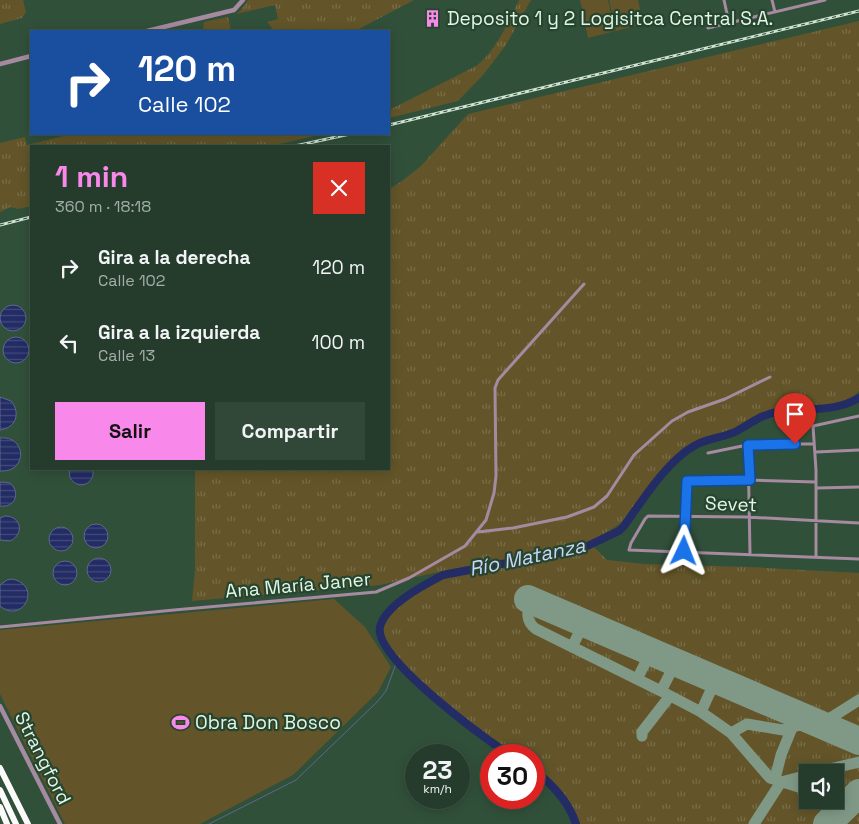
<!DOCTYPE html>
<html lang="es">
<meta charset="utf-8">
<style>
:root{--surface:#253c2c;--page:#314738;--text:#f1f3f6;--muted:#a3ada9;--line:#425648;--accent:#f888e9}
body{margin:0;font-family:"Space Grotesk",sans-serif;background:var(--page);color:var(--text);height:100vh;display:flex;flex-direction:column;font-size:19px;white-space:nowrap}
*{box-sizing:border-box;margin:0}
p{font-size:16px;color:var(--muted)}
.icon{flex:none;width:28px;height:28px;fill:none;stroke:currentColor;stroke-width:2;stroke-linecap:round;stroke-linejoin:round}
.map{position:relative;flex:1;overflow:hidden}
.side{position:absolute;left:30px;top:145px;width:360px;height:325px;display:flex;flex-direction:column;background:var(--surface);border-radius:0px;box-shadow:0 2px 12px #0003,0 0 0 1px var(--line)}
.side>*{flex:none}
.top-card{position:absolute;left:30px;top:30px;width:360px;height:105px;border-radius:0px;box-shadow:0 2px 12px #0003,0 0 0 1px var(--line);background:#1a4fa0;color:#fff;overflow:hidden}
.controls{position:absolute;left:799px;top:764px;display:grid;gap:10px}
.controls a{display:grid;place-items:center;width:45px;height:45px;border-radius:0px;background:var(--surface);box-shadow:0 2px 12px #0003,0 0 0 1px var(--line);font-size:25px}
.speed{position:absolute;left:405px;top:744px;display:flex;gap:10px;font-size:25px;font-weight:700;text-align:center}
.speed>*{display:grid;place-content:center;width:65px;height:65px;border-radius:50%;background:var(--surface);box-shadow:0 2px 12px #0003,0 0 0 1px var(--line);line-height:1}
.speed small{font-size:12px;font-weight:400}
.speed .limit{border:8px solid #d22;background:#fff;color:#111}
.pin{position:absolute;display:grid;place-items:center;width:42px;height:42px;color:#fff;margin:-51px -21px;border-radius:50% 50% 50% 0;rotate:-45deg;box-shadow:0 0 5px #0007}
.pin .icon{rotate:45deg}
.me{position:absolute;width:55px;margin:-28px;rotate:2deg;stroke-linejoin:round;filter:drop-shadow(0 0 4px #0008)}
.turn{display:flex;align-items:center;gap:18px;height:105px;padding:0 25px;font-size:22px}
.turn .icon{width:65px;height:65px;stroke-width:2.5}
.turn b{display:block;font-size:35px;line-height:42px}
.round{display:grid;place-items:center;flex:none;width:52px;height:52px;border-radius:0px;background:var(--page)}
.overview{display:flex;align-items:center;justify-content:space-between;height:85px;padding:0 25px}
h1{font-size:30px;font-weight:800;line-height:38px;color:var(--accent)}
.cta{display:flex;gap:10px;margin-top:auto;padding:10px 25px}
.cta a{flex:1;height:58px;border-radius:0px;background:var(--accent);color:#111;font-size:20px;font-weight:800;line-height:58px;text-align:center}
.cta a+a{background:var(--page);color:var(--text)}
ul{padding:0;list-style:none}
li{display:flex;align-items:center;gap:15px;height:75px;padding:0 25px}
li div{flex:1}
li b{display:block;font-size:19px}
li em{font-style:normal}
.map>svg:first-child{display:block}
.grass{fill:url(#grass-tufts);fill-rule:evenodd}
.pitch{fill:#635529}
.water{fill:url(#water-rules);stroke:#5d688c}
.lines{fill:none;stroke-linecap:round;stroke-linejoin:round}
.stream{stroke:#5d688c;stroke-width:1}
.river{stroke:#232c65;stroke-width:8}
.taxiway{stroke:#809986;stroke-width:11}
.runway{stroke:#809986;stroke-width:28}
.minor{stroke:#a58aa0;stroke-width:3}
.tertiary{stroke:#a58aa0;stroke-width:4.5}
.motorway{stroke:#fbfbfb;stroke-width:6}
.rail-casing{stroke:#cfe2d3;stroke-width:3}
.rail{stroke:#26452f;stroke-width:1;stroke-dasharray:4;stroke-linecap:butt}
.route-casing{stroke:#114b97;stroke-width:12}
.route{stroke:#1a73e8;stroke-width:9}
.labels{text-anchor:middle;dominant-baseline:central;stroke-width:4.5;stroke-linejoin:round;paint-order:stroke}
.poi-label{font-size:19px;fill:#e3f5e7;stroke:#26452f;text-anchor:start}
.street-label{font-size:19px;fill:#e3f5e7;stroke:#26452f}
.water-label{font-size:20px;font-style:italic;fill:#cad5fa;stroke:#26452f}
</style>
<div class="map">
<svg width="859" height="824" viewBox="0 0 859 824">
<defs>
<pattern id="grass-tufts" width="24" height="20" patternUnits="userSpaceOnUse" patternTransform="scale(1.25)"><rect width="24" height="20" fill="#635529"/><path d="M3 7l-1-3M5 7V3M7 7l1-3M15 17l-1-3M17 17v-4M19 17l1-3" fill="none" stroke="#796e48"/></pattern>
<pattern id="water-rules" width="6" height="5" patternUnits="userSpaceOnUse" patternTransform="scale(1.25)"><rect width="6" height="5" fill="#232c65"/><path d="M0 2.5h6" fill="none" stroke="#434b7b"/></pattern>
</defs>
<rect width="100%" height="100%" fill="#31503a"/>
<path class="grass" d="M0,0H23L26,12L22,18L0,24Z
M248,0H414L355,31H270L272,28L267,22L278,19L275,5L236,14L240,11Z
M519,0H531L506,45L483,75L458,101L389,118V110L476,66C495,53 509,21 519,0Z
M228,17L231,31H203L204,22Z
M859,21V391C843,410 810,405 787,407L779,379L786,407L760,413L731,430L692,444L668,466L620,524L581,547L452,569L380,585L192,601L195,570V469H389V189L402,181L421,166L468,114Z
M72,134H323L271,146H31V206L18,209L10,207L0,212V143L25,137L27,145Z
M591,544L607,560L644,564L749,567L859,573V824H576C569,802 552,784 534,770V755H510L486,739L428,693L397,661L384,644L380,632V626C393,602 419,587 443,575L581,549ZM835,772V800H808V772Z"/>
<path class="pitch" d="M580,0H608L615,31L588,38Z
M609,0H638L643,24L616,31Z
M334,599L365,627L391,667L378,692L293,775L200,824H65L0,694V630Z"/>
<path class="water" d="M0 318a13 13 0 1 1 26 0a13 13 0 1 1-26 0Z
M3 350a13 13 0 1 1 26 0a13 13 0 1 1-26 0Z
M0,397L11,401C21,413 16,428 0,430Z
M0,438C27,435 28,473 0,471Z
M69,469H93C95,484 79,491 70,478Z
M0,482L10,483C21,493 15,508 0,506Z
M5,516C21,516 25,534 10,541L0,540V518Z
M84 536a12 12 0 1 1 24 0a12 12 0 1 1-24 0Z
M49 539a12 12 0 1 1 24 0a12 12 0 1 1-24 0Z
M87 570a12 12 0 1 1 24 0a12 12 0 1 1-24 0Z
M53 573a12 12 0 1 1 24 0a12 12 0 1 1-24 0Z
M12,579C43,585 23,625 0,606V585L7,580Z"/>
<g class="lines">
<path class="stream" d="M209,824L296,780L377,702L386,691L397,661"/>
<path class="river" d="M510,755C486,739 373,658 380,627C385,605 424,585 443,575L581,549L619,531L624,526C642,501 667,461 694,446C706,438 723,438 737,431C750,424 762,414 778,412C806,407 834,413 859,398
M534,770C552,784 569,802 576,824"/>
<path class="taxiway" d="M531,600C527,611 525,621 536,629L661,691L676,662
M572,647L584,623
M637,679L651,652
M661,691L701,712L731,733L770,778L808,790
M701,712L716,679
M821,724L859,700
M731,733L747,724L783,730L813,721
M642,736V732L670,696
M817,772L859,762
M775,779L781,755L792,728
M835,799L859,807
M754,824L781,782L808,775"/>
<path class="runway" d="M528,599L859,741
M827,824L859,793"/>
<path class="minor" d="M724,0L729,23
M772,0L775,12
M708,28L825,0
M748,445L750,554
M816,452L859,450
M708,453L752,444H814
M817,488L859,487
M859,523L746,517L648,516L645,519L631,543L629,550L859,559
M478,532L513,528L567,517L594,507L607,496L634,455L672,421L688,412L725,399L770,377
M684,551L687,481L749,480L816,482
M816,557V470L813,426L859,416
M0,627L174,610L376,592L409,578L465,546L486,520L494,493L496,476L495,388L498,380L584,284"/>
<path class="tertiary" d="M147,31L234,10L243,0
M0,64L31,56
M0,706L60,824"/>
<path class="motorway" d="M0,768L28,824
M0,790L16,824
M0,807L7,824"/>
<defs>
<path id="rail" d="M389,125L859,11
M295,146L350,134
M0,225L31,217"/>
</defs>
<use href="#rail" class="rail-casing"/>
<use href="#rail" class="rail"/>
</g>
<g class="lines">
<defs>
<path id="route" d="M684,551L687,481L750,480L748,445L795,444"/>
</defs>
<use href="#route" class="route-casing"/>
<use href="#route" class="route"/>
</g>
<defs>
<symbol id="building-bare" viewBox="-9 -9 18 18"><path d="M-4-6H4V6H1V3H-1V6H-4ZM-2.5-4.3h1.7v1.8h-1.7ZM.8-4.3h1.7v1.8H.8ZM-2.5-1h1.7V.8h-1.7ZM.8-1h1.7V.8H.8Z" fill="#f888e9" stroke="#26452f" stroke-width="2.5" paint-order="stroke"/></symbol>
<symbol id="stadium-bare" viewBox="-9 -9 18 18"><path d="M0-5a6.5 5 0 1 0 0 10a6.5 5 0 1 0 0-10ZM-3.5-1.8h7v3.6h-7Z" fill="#f888e9" stroke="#26452f" stroke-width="2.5" paint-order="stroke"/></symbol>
</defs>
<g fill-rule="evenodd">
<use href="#building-bare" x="420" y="6" width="25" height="25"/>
<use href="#stadium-bare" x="168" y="710" width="25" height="25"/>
</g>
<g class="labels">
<g class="poi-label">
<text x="447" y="18">Deposito 1 y 2 Logisitca Central S.A.</text>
<text x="195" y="722">Obra Don Bosco</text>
</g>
<g class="street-label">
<text transform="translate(731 504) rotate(2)">Sevet</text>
<text transform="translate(298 585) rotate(-5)">Ana María Janer</text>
<text transform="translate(43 758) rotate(63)">Strangford</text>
</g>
<g class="water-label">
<text transform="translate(527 557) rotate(-12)">Río Matanza</text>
</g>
</g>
</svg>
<div class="controls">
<a><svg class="icon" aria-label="sound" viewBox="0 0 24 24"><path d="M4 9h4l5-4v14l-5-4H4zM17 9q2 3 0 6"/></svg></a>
</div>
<div class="speed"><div>23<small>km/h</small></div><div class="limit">30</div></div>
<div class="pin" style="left:795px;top:444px;background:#d93025"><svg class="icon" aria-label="arrive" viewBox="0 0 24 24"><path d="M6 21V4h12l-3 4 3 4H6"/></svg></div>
<svg class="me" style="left:684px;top:551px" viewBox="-20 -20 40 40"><path d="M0-17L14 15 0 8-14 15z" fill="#1a73e8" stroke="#fff" stroke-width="4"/></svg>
<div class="top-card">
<div class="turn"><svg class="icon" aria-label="right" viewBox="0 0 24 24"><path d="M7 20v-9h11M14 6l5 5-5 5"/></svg><div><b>120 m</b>Calle 102</div></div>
</div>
<section class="side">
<div class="overview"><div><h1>1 min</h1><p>360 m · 18:18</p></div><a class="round" style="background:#d93025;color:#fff"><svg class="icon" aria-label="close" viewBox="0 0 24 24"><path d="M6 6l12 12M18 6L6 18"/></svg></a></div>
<ul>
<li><svg class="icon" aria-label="right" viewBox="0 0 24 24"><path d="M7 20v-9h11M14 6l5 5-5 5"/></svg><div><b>Gira a la derecha</b><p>Calle 102</p></div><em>120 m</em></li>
<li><svg class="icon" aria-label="left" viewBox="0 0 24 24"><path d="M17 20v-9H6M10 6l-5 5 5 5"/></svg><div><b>Gira a la izquierda</b><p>Calle 13</p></div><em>100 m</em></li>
</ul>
<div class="cta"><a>Salir</a><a>Compartir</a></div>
</section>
</div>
